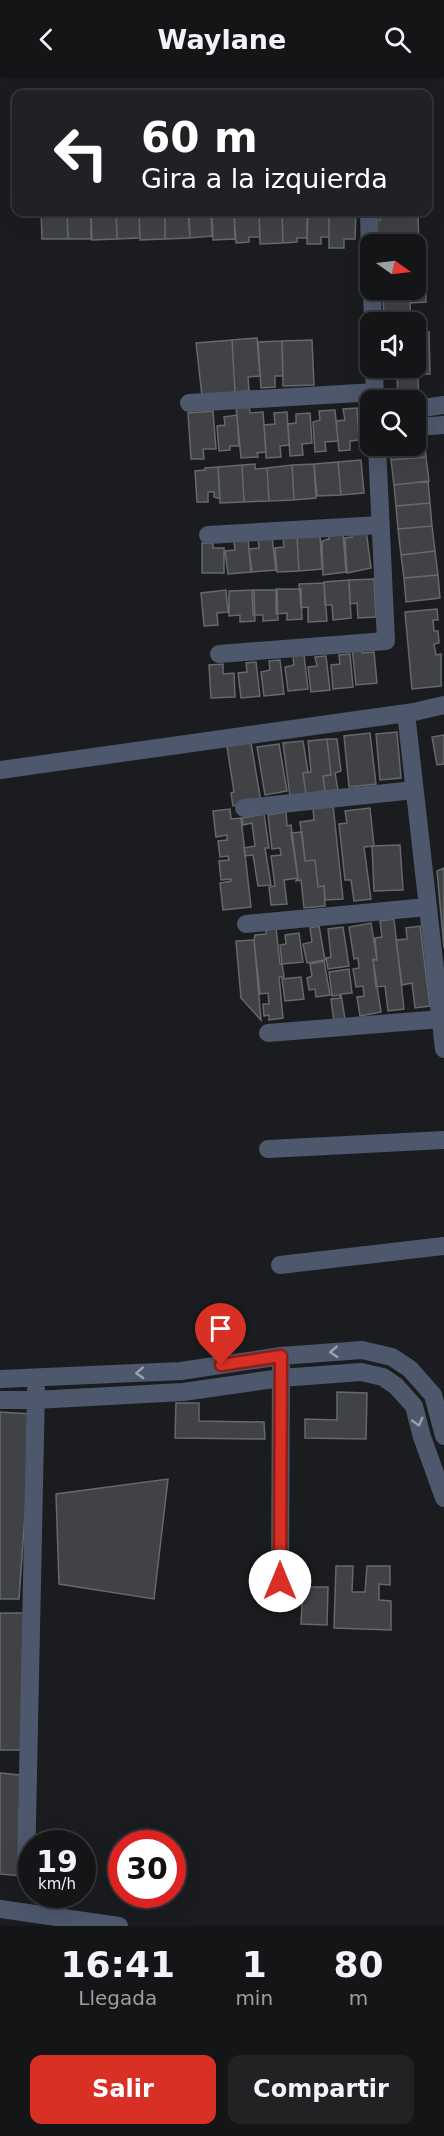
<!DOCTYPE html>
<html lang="es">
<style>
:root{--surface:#141517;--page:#212224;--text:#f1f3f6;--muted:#9d9fa1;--line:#333436;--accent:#d93025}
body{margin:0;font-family:"DejaVu Sans",sans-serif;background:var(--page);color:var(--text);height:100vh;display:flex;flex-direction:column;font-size:22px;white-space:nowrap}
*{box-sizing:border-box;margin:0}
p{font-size:20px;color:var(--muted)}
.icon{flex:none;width:33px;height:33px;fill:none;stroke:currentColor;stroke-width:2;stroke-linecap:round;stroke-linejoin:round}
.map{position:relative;height:1848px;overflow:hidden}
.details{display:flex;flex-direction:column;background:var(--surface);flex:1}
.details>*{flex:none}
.hud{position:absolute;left:12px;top:12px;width:420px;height:126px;border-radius:12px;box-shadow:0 6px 24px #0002,0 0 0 2px var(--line);background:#202124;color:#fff;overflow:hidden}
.needle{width:39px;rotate:104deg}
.tools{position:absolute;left:360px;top:156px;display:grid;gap:12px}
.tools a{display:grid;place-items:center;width:66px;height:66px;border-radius:12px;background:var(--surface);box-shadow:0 6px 24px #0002,0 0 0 2px var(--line);font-size:30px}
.speed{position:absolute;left:18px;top:1752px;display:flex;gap:12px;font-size:30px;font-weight:700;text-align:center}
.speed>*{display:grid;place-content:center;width:78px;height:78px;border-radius:50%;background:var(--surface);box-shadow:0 6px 24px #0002,0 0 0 2px var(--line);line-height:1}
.speed small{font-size:15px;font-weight:400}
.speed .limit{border:9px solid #d22;background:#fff;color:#111}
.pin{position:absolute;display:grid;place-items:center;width:51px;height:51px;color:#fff;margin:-62px -26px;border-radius:50% 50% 50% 0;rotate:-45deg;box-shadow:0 0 6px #0007}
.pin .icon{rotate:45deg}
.me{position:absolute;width:66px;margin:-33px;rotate:0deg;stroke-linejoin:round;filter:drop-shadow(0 0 4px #0008)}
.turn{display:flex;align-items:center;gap:21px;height:126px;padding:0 30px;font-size:27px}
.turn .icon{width:78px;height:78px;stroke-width:2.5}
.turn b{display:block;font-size:42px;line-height:51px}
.eta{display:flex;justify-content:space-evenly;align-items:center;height:102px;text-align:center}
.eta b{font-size:36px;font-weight:700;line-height:42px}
.cta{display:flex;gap:12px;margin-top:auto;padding:12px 30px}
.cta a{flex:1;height:69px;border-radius:12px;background:var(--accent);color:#fff;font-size:24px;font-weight:700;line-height:69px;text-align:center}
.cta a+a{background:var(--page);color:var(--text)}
header{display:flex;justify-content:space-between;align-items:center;height:78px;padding:0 30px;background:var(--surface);font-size:27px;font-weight:700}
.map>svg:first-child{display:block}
.building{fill:#404245;stroke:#66686b;stroke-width:1.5}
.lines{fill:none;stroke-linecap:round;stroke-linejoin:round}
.minor{stroke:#4d586c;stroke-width:18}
.oneway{stroke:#9ca2ac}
.route-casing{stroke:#8d1f18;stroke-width:15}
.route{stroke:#d93025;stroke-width:10}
</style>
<header><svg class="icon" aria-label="back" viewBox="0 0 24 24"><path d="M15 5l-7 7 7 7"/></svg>Waylane<svg class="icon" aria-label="search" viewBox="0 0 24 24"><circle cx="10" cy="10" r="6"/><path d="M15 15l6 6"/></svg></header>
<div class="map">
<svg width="444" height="1848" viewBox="0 0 444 1848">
<rect width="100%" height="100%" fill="#1b1c1f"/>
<path class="building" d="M41,134H67L68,161H42Z
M67,134H91V161H68Z
M91,134H116L117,161L92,162Z
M116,134H139L140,160L117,161Z
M139,134H165V161L140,162Z
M165,134H188L190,160L165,161Z
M189,134H211L212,158L190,160Z
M212,134H234L235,161L213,162Z
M234,134L259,135L260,159H249V164L236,165Z
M268,134H282L283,165L260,166L259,135Z
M282,134H307V160H297V164L283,165Z
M308,134H329V159H321V166H307Z
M329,134H356L355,161H344V170H329Z
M380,134H418L419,177H416V166H382V157H376V142H380Z
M416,177H425L426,224L410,225L411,244H384L383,212H416Z
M429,254L430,296L386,297L385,290H416V255Z
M257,260L260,298L248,299L249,313L235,314L232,262Z
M232,262L235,314L202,318L196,265Z
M312,262L314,307L283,308L282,263Z
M282,263L283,298H275V309L261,310L258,264Z
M418,296L419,330L416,322H398L397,297Z
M249,328L250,335L263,334L266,374L257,375L258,379L241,380L236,329Z
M357,330L359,362L350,363V372L339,373L336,343L345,342L343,331Z
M335,332L338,363L325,364L326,373L315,374L313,344L320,342L319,333Z
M213,333L216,371H203L204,381H191L188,335Z
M287,334L289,367L280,368L281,379L266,380L264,347L275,346L274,335Z
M310,335L312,365L302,366L303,377L290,378L288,346L296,345V336Z
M237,337L239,368H230V372L219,373L217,348L225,347L224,339Z
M424,355L426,379L391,382L390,369L395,368H416V356Z
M426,379L429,403L394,407L391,382Z
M361,382L364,415L341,417L338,384Z
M338,384L341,417L317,418L314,386Z
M255,386V391L267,390L269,423L244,424L242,387Z
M314,386L316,420L294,422L292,387Z
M242,387L244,424L220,425L218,389Z
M292,387L294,422L269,423L267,390Z
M218,389L220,421L214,419V414H208V424H197L195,393L205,392V390Z
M428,403L430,425L396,428L394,407Z
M430,425L432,448L398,451L396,428Z
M432,448L435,473L401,477L398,451Z
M366,452L371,490L347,495L345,460L352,459V454Z
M343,455L346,494L323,497L322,463L329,461V457Z
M320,457L322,491L299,493L297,459Z
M272,459L276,492L252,494L249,471L259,470L258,460Z
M297,459L299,493L277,494L275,470L284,469L283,460Z
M248,461L251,494L228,496L225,473L235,472L234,462Z
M202,465H213V470H224V495H202Z
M435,473L438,497L404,500L401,477Z
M438,497L440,520L406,524L404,500Z
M374,501L376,539L358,540L357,525L350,526L349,502Z
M349,502L351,540L333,542L332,527H325L324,504Z
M324,505L327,543L308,544V529L301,530L299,506Z
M276,511H301L302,541L287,542V535L276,536Z
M226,512L228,534L217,535L218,547L204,548L201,515Z
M252,512H277L278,542L263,543V537H253Z
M254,512L255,543L240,544V537L229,538V513Z
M437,531L438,542H433L434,553H438L439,565L434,566L436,577L441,576V608L412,611L405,534Z
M361,568L362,575L374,574L377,605L356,607L352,569Z
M350,576L353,609L333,611L331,587L340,586L339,577Z
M304,577L308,611L288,613L285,589L294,587L293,578Z
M326,578L330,612L311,614L308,589L317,588L315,579Z
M280,582L284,616L264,618L261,594L270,592L269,583Z
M256,584L260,618L241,620L238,595L247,594L246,585Z
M223,586V596L234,595L235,619L211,620L209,587Z
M397,654L401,700L380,702L376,656Z
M370,655L376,706L349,709L344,658Z
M444,657V686L437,687L432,659Z
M327,661H337L341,693L335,695L338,712L325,713L323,698L331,697Z
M327,661L331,697L323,698L325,713L306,716L303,695L311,694L308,663Z
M226,662L251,665L261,724L233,728L231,715L234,714Z
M303,663L308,694L303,695L306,716L290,718L283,665Z
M279,666L287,713L265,717L257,669Z
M333,727L343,821L325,822L324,808L318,809L315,782L305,783L300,744L314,742L313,730Z
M370,730L374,768L364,769L371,821L354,823L351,802H345L339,746L347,745L345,733Z
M230,731L231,741L241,740L251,829L223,832L220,805L231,803V801L221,802L219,783L229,782L228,778L220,779L218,763L227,762V757L216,759L213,733Z
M286,734L287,748L291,747L298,800L284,802L287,826L271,827L269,809L275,808L271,778L281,777L280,770L272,771L268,737Z
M264,736L269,770H265L271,807L258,808L253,777L245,778L244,770L255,768L252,745L243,747L242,740Z
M302,754L305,783L315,782L318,809L324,808L325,828L304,830L301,802L296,803L298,800L291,755Z
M400,767L403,812L374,813L372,768Z
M444,790V870L437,793Z
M394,841L404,931L388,933L385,908L376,909L373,881L377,882L375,860L382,859L380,843Z
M371,845L377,882H373L381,934L360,938L357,919L364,918L363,908L356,909L353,891L359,890L358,880L354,881L349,849Z
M319,848L325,882L307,885L303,866L312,864L310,850Z
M420,848L430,928L415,930L412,905L402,907L396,862L407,861L406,850Z
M343,849L349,888L328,891L326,880L331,879L328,851Z
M276,850L280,886H282L284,899H279L283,940L269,942V937L264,938L263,926H269L268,915L260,916L254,862L255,857L266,856V851Z
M299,855L303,884L282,886L280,867L286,866L285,857Z
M254,862L261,942L241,920L236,863Z
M324,883L330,917L316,919L315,911L309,912L307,900L312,898L310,886Z
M349,891L352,915L341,916L345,941L334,943L331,921L340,920V917L332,918L329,894Z
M301,899L304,921L285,923L282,901Z
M337,1314L367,1315L366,1361L305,1360V1341L337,1342Z
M176,1325H199V1343L264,1344L265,1361L175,1360Z
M0,1334L32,1336L19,1521H0Z
M168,1401L154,1521L59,1506L56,1416Z
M336,1488H353L352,1514H365L367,1488H390V1507L379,1506V1522L391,1523V1552L334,1550Z
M303,1509H328L327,1547L301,1546Z
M0,1535H28L26,1672H0Z
M0,1695L20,1697L23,1798L0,1796Z"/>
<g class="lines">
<path class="minor" d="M369,134L370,179
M372,212L373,244
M374,290L375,322
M189,325L375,314
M416,331L444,327
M416,349L444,347
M208,457L380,447
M219,576L386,563L377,368
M406,635L444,971
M0,692L414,634L444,627
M244,730L414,712
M246,846L427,829
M268,955L441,941
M268,1071L444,1062
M280,1187L444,1168
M0,1301L181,1293L281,1278L362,1272L392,1279L410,1291L433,1317L444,1358
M0,1322H35L183,1314L281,1300L361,1294L383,1299L396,1308L414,1328L422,1359L444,1420
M280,1503L281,1289
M26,1792L36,1311
M0,1831L119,1848"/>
</g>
<defs><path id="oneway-chevron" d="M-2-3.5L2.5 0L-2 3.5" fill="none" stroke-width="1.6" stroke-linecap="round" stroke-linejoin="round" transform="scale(1.5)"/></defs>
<g class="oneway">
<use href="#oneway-chevron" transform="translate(334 1274) rotate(176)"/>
<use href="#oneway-chevron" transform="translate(140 1295) rotate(177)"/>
<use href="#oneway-chevron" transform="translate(418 1344) rotate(75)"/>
</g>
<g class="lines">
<defs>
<path id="route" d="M221,1287L281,1278L280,1503"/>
</defs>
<use href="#route" class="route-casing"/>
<use href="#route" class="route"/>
</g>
</svg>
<div class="tools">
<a><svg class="needle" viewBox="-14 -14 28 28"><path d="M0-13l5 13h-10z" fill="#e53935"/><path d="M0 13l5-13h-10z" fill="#9d9fa1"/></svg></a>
<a><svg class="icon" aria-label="sound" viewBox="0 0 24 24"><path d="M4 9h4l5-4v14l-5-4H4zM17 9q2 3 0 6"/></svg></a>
<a><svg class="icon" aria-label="search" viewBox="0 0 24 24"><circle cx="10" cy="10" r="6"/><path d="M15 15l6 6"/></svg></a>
</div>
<div class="speed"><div>19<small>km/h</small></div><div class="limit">30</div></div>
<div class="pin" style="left:221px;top:1287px;background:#d93025"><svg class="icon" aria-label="arrive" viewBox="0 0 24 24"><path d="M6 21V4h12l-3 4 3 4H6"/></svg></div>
<svg class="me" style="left:280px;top:1503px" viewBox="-20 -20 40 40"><circle r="19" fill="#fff"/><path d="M0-13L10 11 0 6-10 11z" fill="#d93025"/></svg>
<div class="hud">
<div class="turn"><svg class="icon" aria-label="left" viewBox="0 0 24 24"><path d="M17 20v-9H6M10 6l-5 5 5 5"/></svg><div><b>60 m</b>Gira a la izquierda</div></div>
</div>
</div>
<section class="details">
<div class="eta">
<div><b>16:41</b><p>Llegada</p></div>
<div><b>1</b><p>min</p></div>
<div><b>80</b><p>m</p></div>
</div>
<div class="cta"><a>Salir</a><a>Compartir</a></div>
</section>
